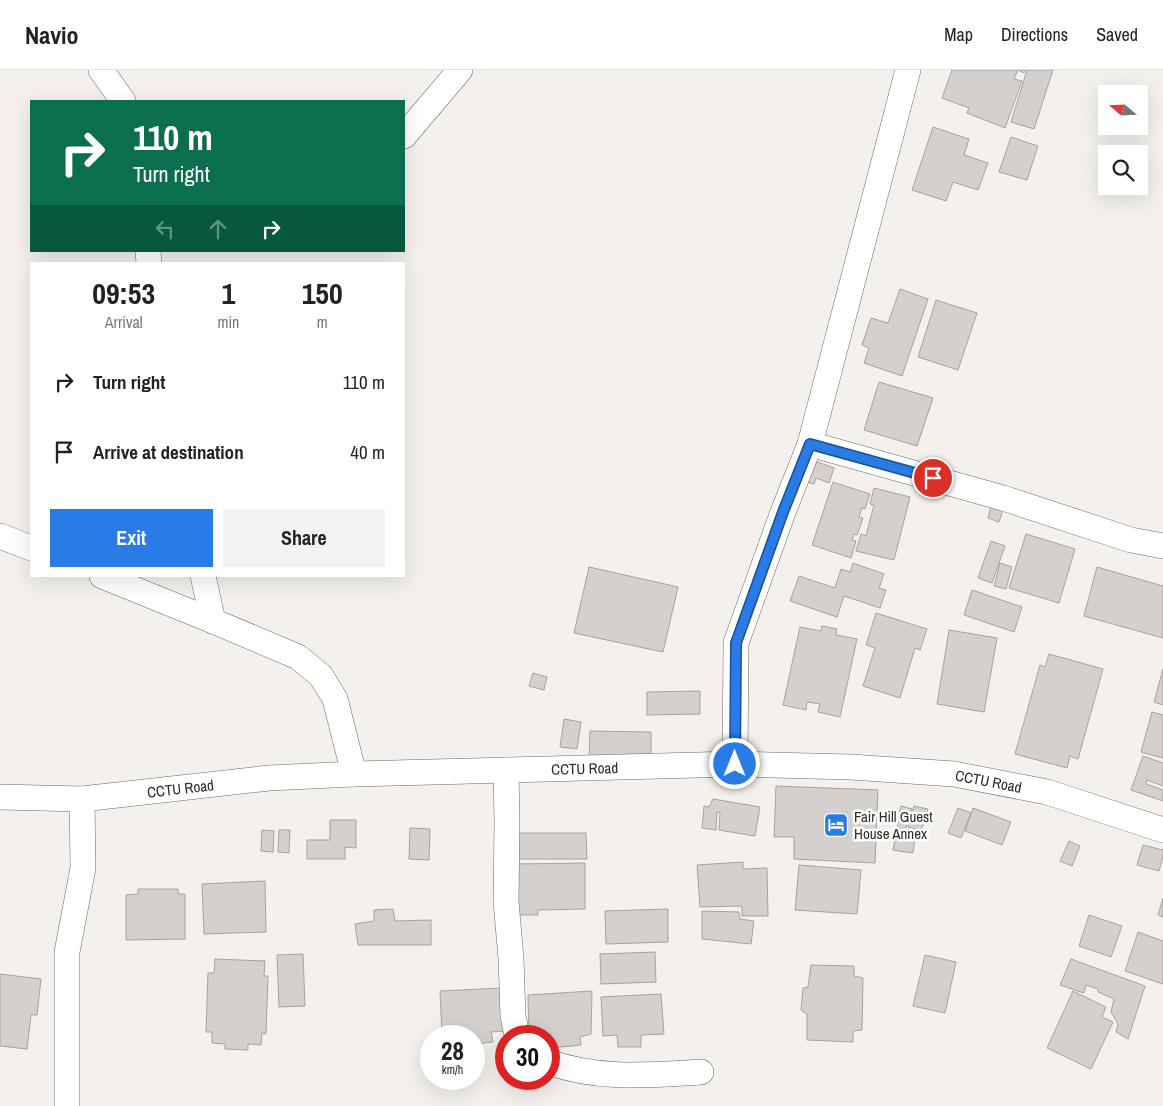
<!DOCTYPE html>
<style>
:root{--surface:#fff;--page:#f2f2f2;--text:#222;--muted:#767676;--line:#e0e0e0;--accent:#297be6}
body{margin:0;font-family:"Archivo Narrow",sans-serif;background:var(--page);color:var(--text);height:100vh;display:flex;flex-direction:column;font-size:19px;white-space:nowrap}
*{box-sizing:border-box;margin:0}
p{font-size:16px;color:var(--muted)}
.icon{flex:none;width:28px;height:28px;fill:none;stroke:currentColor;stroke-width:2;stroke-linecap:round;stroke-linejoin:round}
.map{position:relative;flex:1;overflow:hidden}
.side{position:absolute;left:30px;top:192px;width:375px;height:315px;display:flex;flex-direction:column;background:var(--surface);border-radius:0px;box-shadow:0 5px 20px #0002}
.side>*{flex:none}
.top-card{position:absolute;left:30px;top:30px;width:375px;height:152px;border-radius:0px;box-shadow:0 5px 20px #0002;background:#0b6e4f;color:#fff;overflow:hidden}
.needle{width:32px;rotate:289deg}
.controls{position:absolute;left:1098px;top:15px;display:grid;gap:10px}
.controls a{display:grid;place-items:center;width:50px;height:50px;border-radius:0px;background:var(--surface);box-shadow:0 5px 20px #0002;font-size:25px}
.speed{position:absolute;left:420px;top:955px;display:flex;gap:10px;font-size:25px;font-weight:700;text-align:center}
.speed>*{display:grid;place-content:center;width:65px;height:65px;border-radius:50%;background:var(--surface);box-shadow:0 5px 20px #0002;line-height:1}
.speed small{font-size:12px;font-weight:400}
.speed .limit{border:8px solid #d22;background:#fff;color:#111}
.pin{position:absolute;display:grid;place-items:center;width:42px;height:42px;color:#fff;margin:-21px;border:2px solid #fff;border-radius:50%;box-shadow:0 1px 5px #0007}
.me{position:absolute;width:55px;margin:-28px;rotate:0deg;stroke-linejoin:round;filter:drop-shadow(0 0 4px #0008)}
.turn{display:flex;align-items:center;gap:18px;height:105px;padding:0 20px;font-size:22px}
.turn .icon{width:65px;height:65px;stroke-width:2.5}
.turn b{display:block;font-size:35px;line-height:42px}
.lanes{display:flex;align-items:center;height:48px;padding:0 20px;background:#0003;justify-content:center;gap:25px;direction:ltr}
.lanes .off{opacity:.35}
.eta{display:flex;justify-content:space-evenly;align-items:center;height:85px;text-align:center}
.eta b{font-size:30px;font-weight:700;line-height:35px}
.button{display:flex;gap:10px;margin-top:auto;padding:10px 20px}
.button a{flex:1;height:58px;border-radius:0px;background:var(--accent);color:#fff;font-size:20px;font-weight:700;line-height:58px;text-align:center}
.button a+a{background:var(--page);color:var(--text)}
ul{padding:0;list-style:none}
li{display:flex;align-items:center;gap:15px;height:70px;padding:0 20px}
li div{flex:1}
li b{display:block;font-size:19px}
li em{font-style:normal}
header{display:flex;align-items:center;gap:30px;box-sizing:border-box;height:70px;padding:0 25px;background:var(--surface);border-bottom:1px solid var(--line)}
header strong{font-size:24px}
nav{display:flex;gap:28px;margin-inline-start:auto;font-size:18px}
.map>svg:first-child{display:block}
.building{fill:#d3d0cd;stroke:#a5a29f}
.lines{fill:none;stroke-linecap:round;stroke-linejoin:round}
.minor-casing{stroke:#6c6a67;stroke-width:26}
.minor{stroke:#fff;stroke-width:25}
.route-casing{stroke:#1b5096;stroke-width:12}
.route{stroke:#297be6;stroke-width:9}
.labels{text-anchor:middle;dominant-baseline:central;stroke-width:5;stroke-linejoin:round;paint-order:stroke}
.street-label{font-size:15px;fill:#2c2b29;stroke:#fffffe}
.poi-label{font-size:15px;fill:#2c2b29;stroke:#fffffe;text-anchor:start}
</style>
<header>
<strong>Navio</strong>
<nav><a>Map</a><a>Directions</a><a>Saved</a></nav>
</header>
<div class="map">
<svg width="1163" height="1036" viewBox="0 0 1163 1036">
<rect width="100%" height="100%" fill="#f4f1ed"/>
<path class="building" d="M952,0H1025L1024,3L1018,0L1014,9L1022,11L1005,58L967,43L969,38L942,28Z
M1027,0H1053L1034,59L1011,52Z
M933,57L969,69L964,85L988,93L978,120L953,112L946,131L912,120Z
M1011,67L1038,76L1027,110L999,102Z
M900,219L928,229L902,306L864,293L869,278L862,275L871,248L888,253Z
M936,230L977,243L958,300L918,287Z
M879,312L933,328L917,376L864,360Z
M815,391L834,398L829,413L816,408L814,414L807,412Z
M833,412L870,424L865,439L862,438L859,447L863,448L857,465L854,464L852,470L856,471L851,488L812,475Z
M874,418L910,427L894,490L856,481L861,464L866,466L874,435L870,434Z
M992,433L1004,437L999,452L988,448Z
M1026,464L1075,479L1059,533L1009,518Z
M991,471L1005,476L992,513L978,508Z
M853,493L884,504L879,518L886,520L880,538L844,526L837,547L790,531L799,506L835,518L841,499L850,502Z
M1000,493L1012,497L1006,519L994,516Z
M589,497L678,517L663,582L574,563Z
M1097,497L1163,516V568L1084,546Z
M972,520L1022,537L1014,562L964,545Z
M876,543L927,559L920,580L915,578L900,628L863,616L875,578L866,575Z
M822,556L837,559L836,565L857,569L840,647L818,642L820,634L807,632L806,640L783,635L800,557L821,561Z
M949,560L997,568L984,642L937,634Z
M1049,584L1103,599L1078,689L1070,686L1067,698L1015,684L1040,595L1045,597Z
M1163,599V635L1154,632Z
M533,603L547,607L544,620L529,616Z
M700,621V644L647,645V622Z
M1152,642L1163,645V688L1141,682Z
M564,649L581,652L577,679L560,677Z
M590,661L651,662V691L589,690Z
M1143,686L1163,693V716L1147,710L1146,714L1163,720V731L1131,720Z
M776,716L878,720L875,793L794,789V767H774Z
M713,729L760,737L755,766L719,760L720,743L717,742L716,760L702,758L704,736L709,737Z
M901,736L912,739L909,749L898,746Z
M914,736L928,739L921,761L908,757Z
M958,738L971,743L961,768L948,763Z
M973,738L1011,752L1002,775L965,761Z
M900,749L908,752L905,760L897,757Z
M330,750H356V778L345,777V789H307V770H330Z
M410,758L430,759L429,790L409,789Z
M262,760L274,761L273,782L261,781Z
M279,760H290L289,783L278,782Z
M515,763H586L587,789H515Z
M896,764L915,767L913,783L893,780Z
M1069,771L1080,776L1072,796L1060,791Z
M1143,775L1163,780V787L1159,801L1137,795Z
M743,792V799L767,798L768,846H742V836L700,837L697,795Z
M585,793V839L538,840V845H514V794Z
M799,795L861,800L857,844L795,840Z
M265,811L266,862L204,864L202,814Z
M138,819H178V824H185V869L126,870V825L138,824Z
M1163,828V847L1158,845Z
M393,839L395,851L431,850V875H358L355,854L374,851V840Z
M668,839V872L606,874L605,841Z
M702,841L739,842L740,849L754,851L751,874L702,869Z
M1089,845L1122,856L1111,887L1079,876Z
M1138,862L1163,871V914L1125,901Z
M655,882L656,912L601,914L600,884Z
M303,884L305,936L279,937L277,885Z
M925,885L956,892L945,943L913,936Z
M215,889L265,891L264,906H268L266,964L262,963L261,975L248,974V980L225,979V974L212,973V962H206L208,903H214Z
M1071,889L1145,916L1128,969L1116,962L1118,954L1111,942L1114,929L1098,922V919L1086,915L1084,923L1060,915Z
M811,895L854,896V906L863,908L862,960L853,961V972L807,970V944L801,940L803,918L808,917Z
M0,904L41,909L37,945H31L27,979L0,976Z
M503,918L506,961L491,962L493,972L474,974V966H442L440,921Z
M592,921L591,964L580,967L581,975L551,978V966H529L528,925Z
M1073,921L1106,937L1102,947L1113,952L1091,999L1047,978Z
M661,924L664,964L641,965V977H618L617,965L603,966L601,927Z"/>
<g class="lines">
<defs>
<g id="minor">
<path d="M101,0L123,31"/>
<path d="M404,66L460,0"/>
<path d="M148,181L149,194"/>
<path d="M810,374L1003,428L1131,470L1163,476"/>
<path d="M0,466L31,478"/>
<path d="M102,506L213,551L298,587L321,606L335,629L354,704"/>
<path d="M203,506L213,551"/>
<path d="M735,694L736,573L783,442L810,374L908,0"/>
<path d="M506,700L507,752L506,831L511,889L513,946L517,966"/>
<path id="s1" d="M0,727L82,729L269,708L354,704L735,694L851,697L954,704L1047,722L1163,760"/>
<path d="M549,992C597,1010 650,1005 701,1002"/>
<path d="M67,1036V882L83,798L82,729"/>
</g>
</defs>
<use href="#minor" class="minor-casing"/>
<use href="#minor" class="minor"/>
</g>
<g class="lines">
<defs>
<path id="route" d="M735,694L736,573L783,442L810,374L933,408"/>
</defs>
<use href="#route" class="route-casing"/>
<use href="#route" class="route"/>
</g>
<defs>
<symbol id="hotel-square" viewBox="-11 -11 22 22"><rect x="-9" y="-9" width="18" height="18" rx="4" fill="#297be6" stroke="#fffffe"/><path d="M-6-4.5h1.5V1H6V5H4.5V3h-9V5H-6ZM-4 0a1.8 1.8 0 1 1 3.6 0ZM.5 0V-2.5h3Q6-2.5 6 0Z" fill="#fff"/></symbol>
</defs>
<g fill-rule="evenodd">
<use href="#hotel-square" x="822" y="741" width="28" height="28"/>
</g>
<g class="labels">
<g class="street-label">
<text stroke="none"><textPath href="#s1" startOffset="586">CCTU Road</textPath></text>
<text stroke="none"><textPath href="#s1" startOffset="991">CCTU Road</textPath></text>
<text stroke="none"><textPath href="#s1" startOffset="181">CCTU Road</textPath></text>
</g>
<g class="poi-label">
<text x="854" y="746">Fair Hill Guest<tspan x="854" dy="17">House Annex</tspan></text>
</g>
</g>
</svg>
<div class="controls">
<a><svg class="needle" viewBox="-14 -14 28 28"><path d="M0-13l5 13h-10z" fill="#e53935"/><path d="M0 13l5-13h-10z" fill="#767676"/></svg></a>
<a><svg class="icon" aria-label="search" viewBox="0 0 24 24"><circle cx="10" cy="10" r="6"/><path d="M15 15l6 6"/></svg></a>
</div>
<div class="speed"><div>28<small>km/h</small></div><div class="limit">30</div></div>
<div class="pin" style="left:933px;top:408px;background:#d93025"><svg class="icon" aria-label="arrive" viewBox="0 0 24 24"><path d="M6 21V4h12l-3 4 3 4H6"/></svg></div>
<svg class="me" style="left:735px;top:694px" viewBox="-20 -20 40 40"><circle r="17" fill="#297be6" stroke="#fff" stroke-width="3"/><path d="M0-11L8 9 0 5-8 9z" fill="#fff"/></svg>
<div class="top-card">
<div class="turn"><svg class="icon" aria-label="right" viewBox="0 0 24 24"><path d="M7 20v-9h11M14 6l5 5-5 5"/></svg><div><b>110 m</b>Turn right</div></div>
<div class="lanes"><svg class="icon off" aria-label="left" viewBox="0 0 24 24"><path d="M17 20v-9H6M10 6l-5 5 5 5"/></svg><svg class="icon off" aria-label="ahead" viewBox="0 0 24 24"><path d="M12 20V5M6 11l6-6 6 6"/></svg><svg class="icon" aria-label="right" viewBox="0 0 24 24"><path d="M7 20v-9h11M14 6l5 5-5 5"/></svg></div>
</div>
<section class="side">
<div class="eta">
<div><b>09:53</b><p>Arrival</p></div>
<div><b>1</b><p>min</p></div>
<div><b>150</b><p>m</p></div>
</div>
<ul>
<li><svg class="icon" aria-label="right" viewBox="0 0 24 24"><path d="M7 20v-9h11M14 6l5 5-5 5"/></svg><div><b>Turn right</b></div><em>110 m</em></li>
<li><svg class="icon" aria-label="arrive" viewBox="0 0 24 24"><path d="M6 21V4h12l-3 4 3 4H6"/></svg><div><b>Arrive at destination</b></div><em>40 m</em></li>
</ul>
<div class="button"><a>Exit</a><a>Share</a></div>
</section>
</div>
